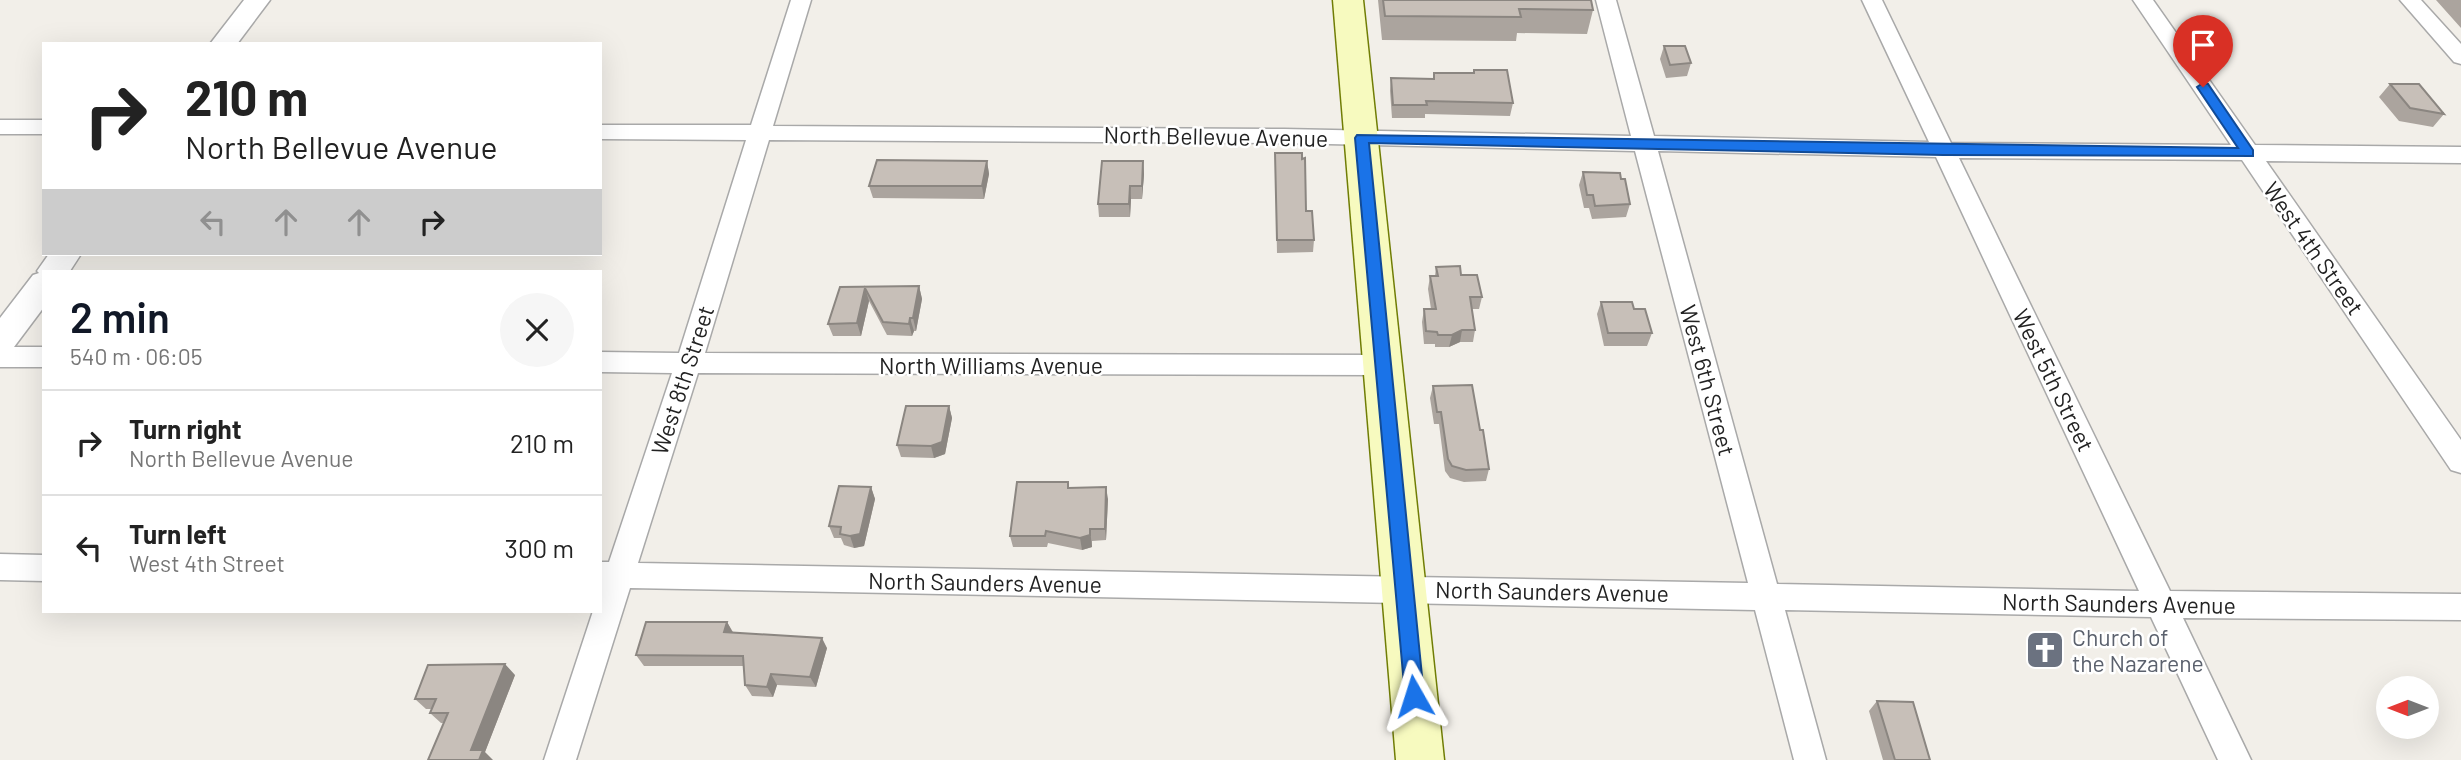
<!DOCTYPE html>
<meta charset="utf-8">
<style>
:root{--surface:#fff;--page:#f6f6f6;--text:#222;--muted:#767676;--line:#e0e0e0;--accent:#111827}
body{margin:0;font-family:Barlow,sans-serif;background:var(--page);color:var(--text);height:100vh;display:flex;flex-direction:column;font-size:26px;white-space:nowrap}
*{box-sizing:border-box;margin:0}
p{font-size:23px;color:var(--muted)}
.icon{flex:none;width:38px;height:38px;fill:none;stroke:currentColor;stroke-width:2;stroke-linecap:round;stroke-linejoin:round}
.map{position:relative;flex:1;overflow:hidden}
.panel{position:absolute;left:42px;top:270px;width:560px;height:343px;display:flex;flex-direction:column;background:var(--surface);border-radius:0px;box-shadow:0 7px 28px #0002}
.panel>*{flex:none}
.guide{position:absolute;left:42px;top:42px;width:560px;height:214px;border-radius:0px;box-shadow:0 7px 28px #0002;background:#fff;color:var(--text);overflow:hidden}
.needle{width:46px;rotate:270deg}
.controls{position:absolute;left:2376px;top:676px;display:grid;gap:14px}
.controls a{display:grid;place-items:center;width:63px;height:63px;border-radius:50%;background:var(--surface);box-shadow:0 7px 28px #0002;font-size:35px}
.pin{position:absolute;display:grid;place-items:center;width:60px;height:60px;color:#fff;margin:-72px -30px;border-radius:50% 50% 50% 0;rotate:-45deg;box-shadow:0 0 7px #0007}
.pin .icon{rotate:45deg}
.me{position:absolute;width:77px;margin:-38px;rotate:354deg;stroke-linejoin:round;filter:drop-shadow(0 0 5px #0008)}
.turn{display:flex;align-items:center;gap:24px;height:147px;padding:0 28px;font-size:32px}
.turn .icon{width:91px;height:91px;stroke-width:2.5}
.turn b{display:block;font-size:49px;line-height:60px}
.lanes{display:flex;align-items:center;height:66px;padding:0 28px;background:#0003;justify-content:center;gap:35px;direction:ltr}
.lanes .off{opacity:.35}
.round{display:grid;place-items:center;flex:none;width:74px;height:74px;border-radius:37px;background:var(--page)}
.summary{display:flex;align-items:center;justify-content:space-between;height:119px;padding:0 28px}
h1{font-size:42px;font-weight:600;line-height:52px;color:var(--accent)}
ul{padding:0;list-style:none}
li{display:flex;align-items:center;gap:21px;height:105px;padding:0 28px;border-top:2px solid var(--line)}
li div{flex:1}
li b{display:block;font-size:26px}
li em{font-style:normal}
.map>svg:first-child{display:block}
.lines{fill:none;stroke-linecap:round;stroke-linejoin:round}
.minor-casing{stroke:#a9a9a9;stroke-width:3}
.tertiary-casing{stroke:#a9a9a9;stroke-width:3}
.secondary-casing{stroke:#707d05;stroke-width:3}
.minor{fill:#fff;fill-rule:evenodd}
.tertiary{fill:#fff;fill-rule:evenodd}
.secondary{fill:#f7fabf;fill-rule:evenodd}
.wall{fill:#aba49e}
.shaded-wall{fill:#8b8681}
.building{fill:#c7bfb8;stroke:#8b8681;stroke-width:2}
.route{fill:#1a73e8;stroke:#114b97;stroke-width:2}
.labels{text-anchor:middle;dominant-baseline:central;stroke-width:5;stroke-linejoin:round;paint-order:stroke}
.street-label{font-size:23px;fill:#222;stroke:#fff}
.worship-label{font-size:23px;fill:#5b616d;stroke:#fff;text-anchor:start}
</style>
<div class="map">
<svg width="2461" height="760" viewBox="0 0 2461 760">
<rect width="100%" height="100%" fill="#f2efe9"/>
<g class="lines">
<defs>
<path id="minor" d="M791,0H811L773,126L1284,129L1631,136L1596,0H1616L1654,136L1929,142L1862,0H1882L1951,143L2231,145L2133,0H2153L2255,145L2461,147V163L2266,161L2461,440V473L2451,470L2242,160L1959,158L2170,591L2461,594V620L2183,618L2251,760H2218L2151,617L1785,610L1826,760H1794L1755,610L630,588L576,760H544L593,611H600V562H609L672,373L600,372V352L679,353L746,140L600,139V125H751ZM769,140L1284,143L1635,151L1748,583L638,563L698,373L1383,375L1392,372L1396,365L1392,358L1383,355L705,353ZM1658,151L1936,157L2139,591L1777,584Z
M2400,0H2421L2461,44V64L2454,62Z
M0,120H44V134H0Z
M0,347H44V367H0Z
M0,554L44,555V581L0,580Z"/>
<path id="tertiary" d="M244,0H270L237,44H210Z
M49,254H81L70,271H44V307L11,351L0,354V318L33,275L39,273L37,271Z"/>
<path id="secondary" d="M1333,0H1363L1444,760H1396Z"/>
</defs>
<use href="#minor" class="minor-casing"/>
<use href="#tertiary" class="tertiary-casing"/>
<use href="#secondary" class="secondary-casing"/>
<use href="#minor" class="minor"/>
<use href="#tertiary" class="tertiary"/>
<use href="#secondary" class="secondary"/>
</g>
<path class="wall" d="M1378,0H1591L1593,10L1587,34L1517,33L1516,41L1382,40Z
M2436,0H2461V28Z
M1664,46L1691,63L1687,76L1666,78L1660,59Z
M1474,70L1513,103L1510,116L1425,114V118H1392L1390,91L1391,78L1433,79L1434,73H1473Z
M2390,84L2444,114L2433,127L2399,121L2379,97Z
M1275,153L1306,211L1314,240L1313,252L1277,253Z
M987,161L989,174L984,199L873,198L869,186Z
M1143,161L1144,174L1142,199H1131L1130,217H1099L1098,204Z
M1583,172L1621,179L1630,204L1626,217L1592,219L1589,208H1584L1579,185Z
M1436,267L1461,275L1482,297L1479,309H1472L1475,330L1473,342H1460L1449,347H1435V344H1424L1422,322L1424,309H1431L1428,289L1430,276H1435Z
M919,286L922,299L916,331H914L912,336L887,335L869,301L861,336H833L828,324L840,287Z
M1601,302L1634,309L1652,333L1647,346H1604L1597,314Z
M1433,386L1480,430L1489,469L1486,481L1464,482L1450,478L1445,471L1439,424H1434L1430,398Z
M949,406L952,418L945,454L934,458L901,457L897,445Z
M1068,482L1069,488L1108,499L1106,540L1092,541V547L1082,550L1048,543L1047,547H1013L1010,536Z
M871,487L875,499L864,546L854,548L844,545L841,538H834L829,526Z
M727,622L733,632L827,648L816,687L777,685L773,697L752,696L745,685L744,666H644L636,655Z
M515,675L485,752L444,723H441L430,713L432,709H426L415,699Z
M1877,701L1930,760H1883L1869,711Z"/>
<path class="shaded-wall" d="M987,161L989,174L984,199L982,186Z
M1143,161L1144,174L1142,199V186Z
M1130,186L1131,199L1130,217L1129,204Z
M919,286L922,299L916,331L913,318Z
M865,288L869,301L861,336L857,323Z
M910,318L914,331L912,336L909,324Z
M1462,330L1460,342L1449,347L1452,335Z
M949,406L952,418L945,454L934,458L931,446Z
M871,487L875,499L864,546L854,548L850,536Z
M1106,487L1108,499L1106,540L1105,529Z
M1090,529L1092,547L1082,550L1080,538Z
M727,622L733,633L724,632Z
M822,638L827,648L816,687L810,677Z
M505,664L515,675L485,752L493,760H479L471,750Z
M771,674L777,685L773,697L767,687Z"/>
<path class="building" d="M1383,0H1591L1593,10L1519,9L1521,17L1385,16Z
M1664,46H1685L1691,63L1670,65Z
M1474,70H1507L1513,103L1426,101L1427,105H1393L1391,78L1434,79V73H1474Z
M2390,84H2419L2444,114L2410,108Z
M1275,153H1302V159L1305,158L1306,211H1312L1314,240H1277Z
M877,160L987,161L982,186H869Z
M1102,161H1143L1142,186H1130L1129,204H1098Z
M1583,172L1620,173L1621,179H1625L1630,204L1595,206L1593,195H1587Z
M1460,266L1461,275H1477L1482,297H1470L1475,330H1462L1452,335H1438L1437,332L1426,331L1424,309H1436L1430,276H1438L1436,267Z
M919,286L913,318H910L909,324L883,322L865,288L857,323L828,324L840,287Z
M1601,302H1632L1634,309H1645L1652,333H1608Z
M1472,385L1480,430H1483L1489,469L1466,470L1452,466L1448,459L1441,412H1437L1433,386Z
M906,406H949L942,442L931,446L897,445Z
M1017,482H1068V488L1106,487L1105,529H1090V535L1080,538L1046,531L1045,536H1010Z
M839,486L871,487L860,534L850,536L840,534L841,527L829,526Z
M646,622H727L724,632L822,638L810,677L771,674L767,687L745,685L743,656L636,655Z
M505,664L471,750H483L479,760H428L448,713H430L436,699H415L428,665Z
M1877,701L1913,702L1930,760H1895Z"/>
<path class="route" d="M2203,83L2208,84L2253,150V156L1943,155L1369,143L1424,696L1421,703L1414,705L1408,703L1405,696L1355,138L1357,135L2238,148L2197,87Z"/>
<defs>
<symbol id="church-square" viewBox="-11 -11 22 22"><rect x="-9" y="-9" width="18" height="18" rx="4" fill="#6b7280" stroke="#fff"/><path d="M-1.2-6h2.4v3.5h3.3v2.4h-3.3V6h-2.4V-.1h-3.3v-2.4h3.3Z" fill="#fff"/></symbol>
</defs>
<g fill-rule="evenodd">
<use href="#church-square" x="2023" y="628" width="44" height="44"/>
</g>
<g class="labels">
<g class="street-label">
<text transform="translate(1216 136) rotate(1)">North Bellevue Avenue</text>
<text transform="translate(2314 248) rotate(55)">West 4th Street</text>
<text x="991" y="365">North Williams Avenue</text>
<text transform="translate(682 380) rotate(-72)">West 8th Street</text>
<text transform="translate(1708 380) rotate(75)">West 6th Street</text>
<text transform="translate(2054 380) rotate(64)">West 5th Street</text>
<text transform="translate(985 582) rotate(1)">North Saunders Avenue</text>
<text transform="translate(1552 591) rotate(1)">North Saunders Avenue</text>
<text transform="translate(2119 603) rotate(1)">North Saunders Avenue</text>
</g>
<g class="worship-label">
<text x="2072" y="637">Church of<tspan x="2072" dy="26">the Nazarene</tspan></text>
</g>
</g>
</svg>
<div class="controls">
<a><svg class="needle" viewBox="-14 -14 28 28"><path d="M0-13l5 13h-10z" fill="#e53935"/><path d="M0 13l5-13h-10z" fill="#767676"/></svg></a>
</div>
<div class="pin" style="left:2203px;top:87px;background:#d93025"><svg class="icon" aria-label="arrive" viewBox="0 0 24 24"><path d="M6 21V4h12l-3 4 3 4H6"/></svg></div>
<svg class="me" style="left:1414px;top:696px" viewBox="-20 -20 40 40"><path d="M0-17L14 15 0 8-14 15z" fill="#1a73e8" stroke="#fff" stroke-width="4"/></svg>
<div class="guide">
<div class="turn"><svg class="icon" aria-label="right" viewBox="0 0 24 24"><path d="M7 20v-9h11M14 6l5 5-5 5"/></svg><div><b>210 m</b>North Bellevue Avenue</div></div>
<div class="lanes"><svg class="icon off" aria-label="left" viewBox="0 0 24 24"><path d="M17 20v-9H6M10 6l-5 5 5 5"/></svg><svg class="icon off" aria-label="ahead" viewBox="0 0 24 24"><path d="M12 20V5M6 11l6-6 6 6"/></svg><svg class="icon off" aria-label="ahead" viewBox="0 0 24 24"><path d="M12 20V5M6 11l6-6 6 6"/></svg><svg class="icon" aria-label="right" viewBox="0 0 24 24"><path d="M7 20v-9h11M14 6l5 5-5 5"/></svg></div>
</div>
<section class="panel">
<div class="summary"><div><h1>2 min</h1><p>540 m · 06:05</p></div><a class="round"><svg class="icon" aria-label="close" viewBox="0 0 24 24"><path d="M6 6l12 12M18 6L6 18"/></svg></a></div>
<ul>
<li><svg class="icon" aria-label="right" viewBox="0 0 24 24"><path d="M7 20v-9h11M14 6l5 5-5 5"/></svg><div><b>Turn right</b><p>North Bellevue Avenue</p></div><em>210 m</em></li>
<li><svg class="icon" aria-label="left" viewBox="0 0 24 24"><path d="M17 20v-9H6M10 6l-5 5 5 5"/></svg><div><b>Turn left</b><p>West 4th Street</p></div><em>300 m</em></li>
</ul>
</section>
</div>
